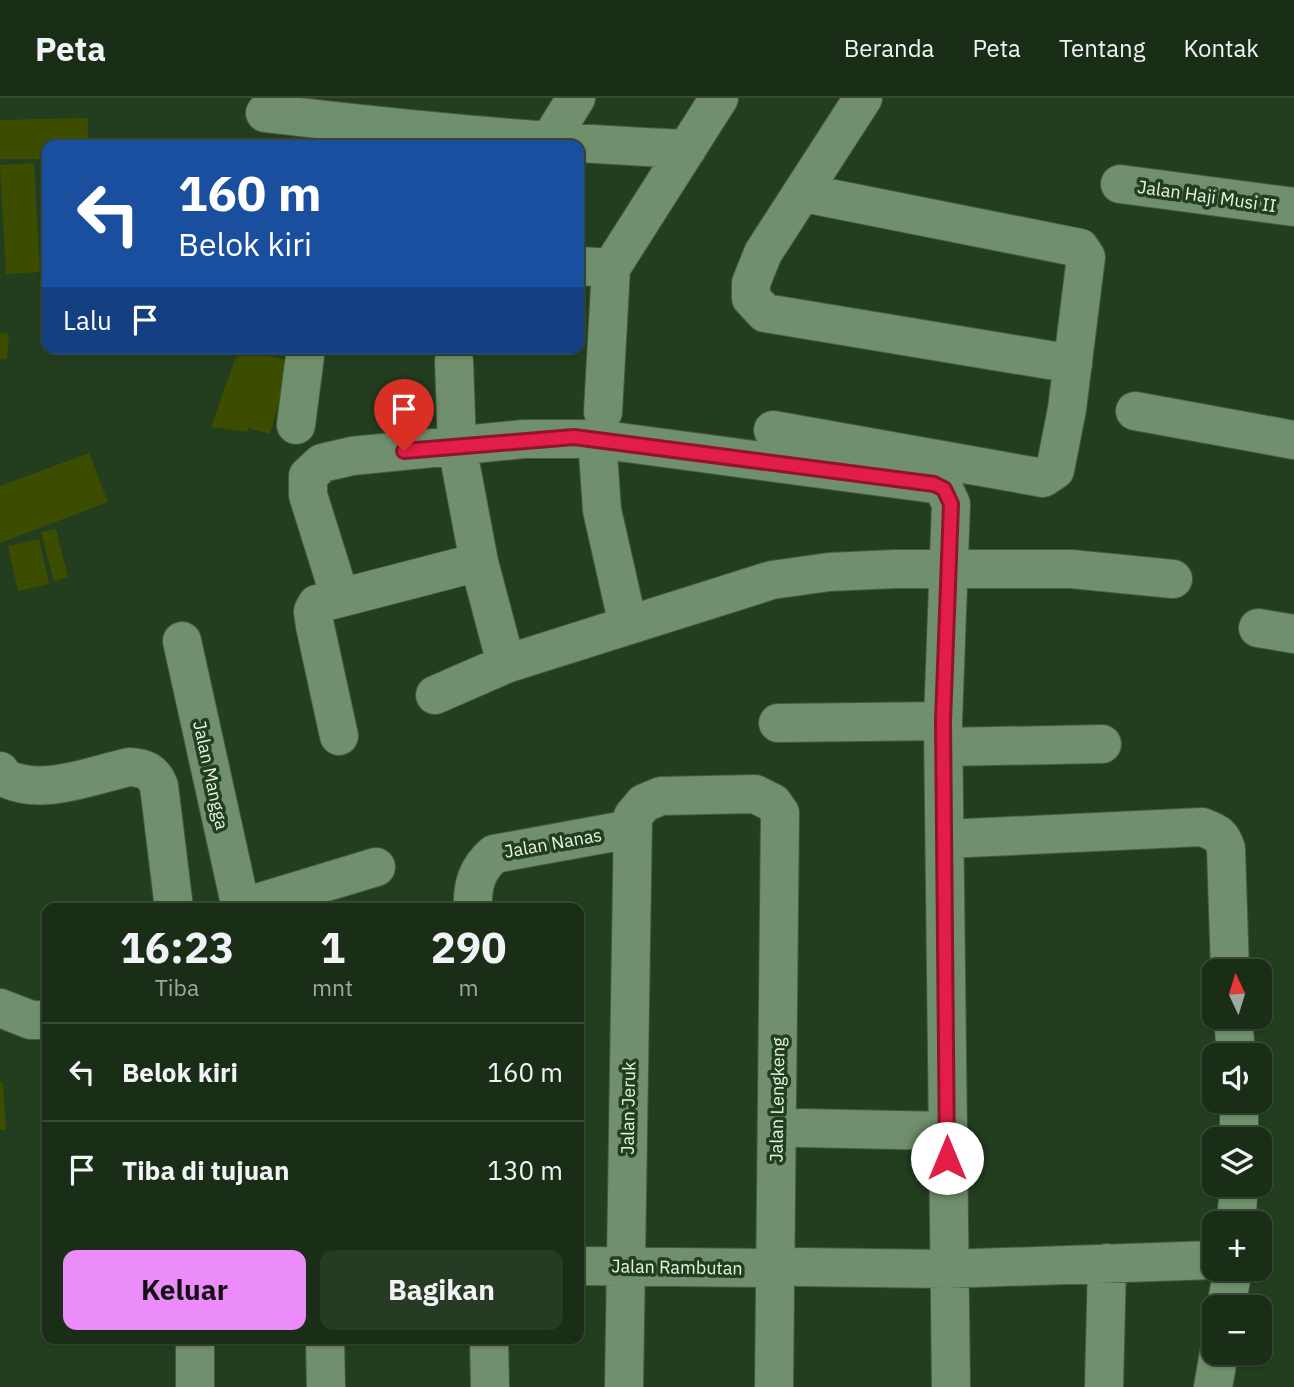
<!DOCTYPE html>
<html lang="id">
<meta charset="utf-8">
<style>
:root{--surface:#1a2e17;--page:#273a24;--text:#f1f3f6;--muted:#9fa8a1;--line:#384a36;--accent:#ec8cfa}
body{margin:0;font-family:"IBM Plex Sans",sans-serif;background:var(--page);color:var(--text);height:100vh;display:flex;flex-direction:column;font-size:26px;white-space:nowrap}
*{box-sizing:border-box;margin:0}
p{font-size:23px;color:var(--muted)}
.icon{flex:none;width:38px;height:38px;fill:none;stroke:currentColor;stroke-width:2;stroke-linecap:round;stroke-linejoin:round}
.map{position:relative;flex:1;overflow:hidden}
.side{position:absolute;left:42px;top:805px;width:542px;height:441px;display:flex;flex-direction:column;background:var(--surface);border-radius:14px;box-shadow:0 2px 5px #0004,0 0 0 2px var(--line)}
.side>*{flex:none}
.hud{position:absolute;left:42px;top:42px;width:542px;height:214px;border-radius:14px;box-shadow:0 2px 5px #0004,0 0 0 2px var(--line);background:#1a4fa0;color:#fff;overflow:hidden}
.needle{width:46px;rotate:356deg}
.buttons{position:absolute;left:1202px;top:861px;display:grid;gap:14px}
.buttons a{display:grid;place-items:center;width:70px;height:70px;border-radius:14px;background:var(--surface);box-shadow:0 2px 5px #0004,0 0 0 2px var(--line);font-size:35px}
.pin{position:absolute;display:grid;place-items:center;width:60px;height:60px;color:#fff;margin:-72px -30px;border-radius:50% 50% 50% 0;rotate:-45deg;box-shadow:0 0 7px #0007}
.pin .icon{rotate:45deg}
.me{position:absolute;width:77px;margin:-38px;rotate:0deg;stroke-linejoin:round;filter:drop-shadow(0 0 5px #0008)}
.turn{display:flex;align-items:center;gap:24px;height:147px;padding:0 21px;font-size:32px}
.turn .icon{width:91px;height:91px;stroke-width:2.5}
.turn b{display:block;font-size:49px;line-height:60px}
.then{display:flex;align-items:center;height:66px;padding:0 21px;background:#0003;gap:14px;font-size:26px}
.eta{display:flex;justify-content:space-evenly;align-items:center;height:119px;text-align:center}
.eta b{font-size:42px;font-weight:800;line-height:49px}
.button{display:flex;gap:14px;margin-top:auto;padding:14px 21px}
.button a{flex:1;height:80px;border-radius:14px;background:var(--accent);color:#111;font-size:28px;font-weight:800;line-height:80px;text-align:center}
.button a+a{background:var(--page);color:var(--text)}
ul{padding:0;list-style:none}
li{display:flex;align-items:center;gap:21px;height:98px;padding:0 21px;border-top:2px solid var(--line)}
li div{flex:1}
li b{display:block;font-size:26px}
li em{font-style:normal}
header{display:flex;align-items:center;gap:42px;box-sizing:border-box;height:98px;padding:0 35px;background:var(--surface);border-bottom:2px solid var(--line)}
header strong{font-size:33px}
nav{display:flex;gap:38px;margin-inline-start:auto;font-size:24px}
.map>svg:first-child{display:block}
.building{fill:#3d4d00}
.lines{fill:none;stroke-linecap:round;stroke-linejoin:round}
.minor-casing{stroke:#425b40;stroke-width:40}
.minor{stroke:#708f6c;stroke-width:38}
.route-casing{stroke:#92132f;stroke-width:18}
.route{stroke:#e11d48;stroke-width:12}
.labels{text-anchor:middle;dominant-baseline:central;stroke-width:7;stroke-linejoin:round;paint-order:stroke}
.street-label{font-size:18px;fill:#e5f6e3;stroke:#223e1f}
</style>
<header>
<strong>Peta</strong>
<nav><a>Beranda</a><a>Peta</a><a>Tentang</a><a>Kontak</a></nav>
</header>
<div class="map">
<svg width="1294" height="1289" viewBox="0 0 1294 1289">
<rect width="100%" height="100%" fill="#223e1f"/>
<path class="building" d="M88,20V47H47V61H0V22Z
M34,65L40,174L6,176L0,67Z
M47,119V153H44L42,120Z
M0,235L9,236L7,262L0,261Z
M239,250L290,263L270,336L248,330V334L211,329Z
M89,355L108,404L0,445V388Z
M56,431L68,479L54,483L41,434Z
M39,441L49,486L18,493L8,448Z
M3,984L6,1032H0V985Z"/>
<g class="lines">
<defs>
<path id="minor" d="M863,0L763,155L751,185V200L765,215L1073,266
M265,15C406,32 545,45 687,51
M548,45L576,0
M1120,86L1294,109
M579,168L611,170
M454,263L457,348L479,464
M1135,313L1294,342
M603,314L611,170L719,0
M296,327L306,250
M773,332L1043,380L1055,372L1067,311L1086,159L1080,150L804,95
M597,341L934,386L944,391L951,406L943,623L951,1289
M340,499L308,397V378L322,365L352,358L524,341H597L602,412L628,527
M1258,530L1294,536
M182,543L241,810
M435,597L506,566L772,482L829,474L895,471H1071L1173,481
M778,625L943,623
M339,638L315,528L313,513L317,506L479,464L506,566
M944,649L1102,646
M0,673L1,678C39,700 89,678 129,669C145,670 153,673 159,688L174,810
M946,741L1202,729C1215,734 1222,736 1226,751L1230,873
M240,810L376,769
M473,810C472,787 477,771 494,756L631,731
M0,910L31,922H47
M1233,919L1236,957
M1239,1003V1041
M800,1030L946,1033
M1236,1125L1239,1087
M579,1168L775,1170
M799,1169L947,1171L1214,1162
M1226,1209L1233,1171
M325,1241L326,1289
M489,1241L490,1289
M195,1289V1241
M624,1289L633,718L644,705L661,698L755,696L773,705L780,715L774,1289
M1104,1289L1107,1165
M1213,1289L1219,1255"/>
</defs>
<use href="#minor" class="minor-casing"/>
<use href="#minor" class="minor"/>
</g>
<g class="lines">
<defs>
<path id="route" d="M404,353L574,339L934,386L944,391L951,406L943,623L947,1060"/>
</defs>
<use href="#route" class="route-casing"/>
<use href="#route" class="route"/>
</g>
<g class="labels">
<g class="street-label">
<text transform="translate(1207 98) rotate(8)">Jalan Haji Musi II</text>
<text transform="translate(211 677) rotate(78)">Jalan Mangga</text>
<text transform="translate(553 745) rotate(-10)">Jalan Nanas</text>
<text transform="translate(777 1002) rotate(-89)">Jalan Lengkeng</text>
<text transform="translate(628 1010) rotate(-89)">Jalan Jeruk</text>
<text transform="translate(677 1169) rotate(1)">Jalan Rambutan</text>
</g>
</g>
</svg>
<div class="buttons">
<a><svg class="needle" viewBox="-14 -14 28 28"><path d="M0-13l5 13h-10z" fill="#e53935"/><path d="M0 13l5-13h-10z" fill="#9fa8a1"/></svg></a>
<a><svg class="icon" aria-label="sound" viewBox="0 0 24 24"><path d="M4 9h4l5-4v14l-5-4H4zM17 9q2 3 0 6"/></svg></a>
<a><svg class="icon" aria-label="layers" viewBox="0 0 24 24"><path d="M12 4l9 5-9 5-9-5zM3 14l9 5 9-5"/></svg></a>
<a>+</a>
<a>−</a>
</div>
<div class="pin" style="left:404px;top:353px;background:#d93025"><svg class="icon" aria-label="arrive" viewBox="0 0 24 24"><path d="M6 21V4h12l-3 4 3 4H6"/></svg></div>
<svg class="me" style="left:947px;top:1060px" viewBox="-20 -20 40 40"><circle r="19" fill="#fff"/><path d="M0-13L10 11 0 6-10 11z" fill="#e11d48"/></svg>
<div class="hud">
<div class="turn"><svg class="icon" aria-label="left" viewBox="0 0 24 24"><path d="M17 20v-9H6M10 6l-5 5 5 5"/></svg><div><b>160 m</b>Belok kiri</div></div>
<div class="then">Lalu<svg class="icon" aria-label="arrive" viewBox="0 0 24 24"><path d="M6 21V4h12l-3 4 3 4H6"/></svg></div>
</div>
<section class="side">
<div class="eta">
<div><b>16:23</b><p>Tiba</p></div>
<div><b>1</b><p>mnt</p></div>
<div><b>290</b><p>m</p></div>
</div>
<ul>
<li><svg class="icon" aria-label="left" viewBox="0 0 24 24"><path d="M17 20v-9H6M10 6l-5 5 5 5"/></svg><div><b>Belok kiri</b></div><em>160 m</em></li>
<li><svg class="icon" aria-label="arrive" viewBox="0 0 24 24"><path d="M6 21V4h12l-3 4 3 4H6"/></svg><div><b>Tiba di tujuan</b></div><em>130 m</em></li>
</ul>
<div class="button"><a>Keluar</a><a>Bagikan</a></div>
</section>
</div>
